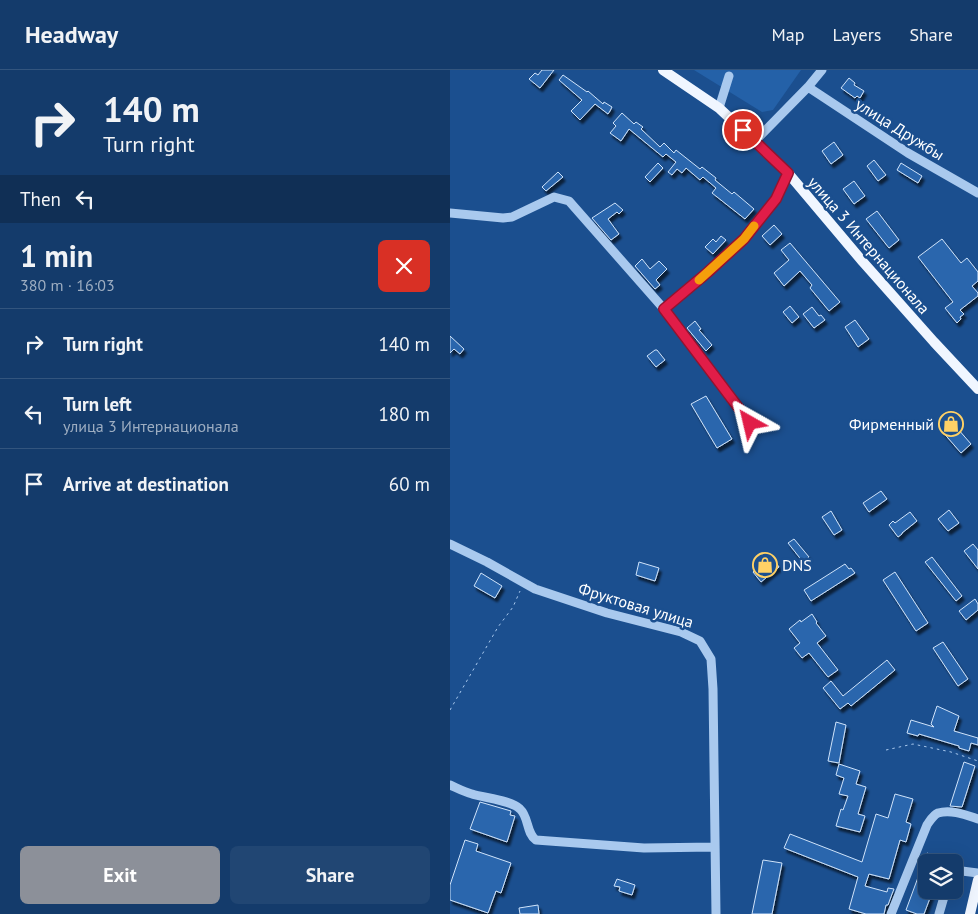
<!DOCTYPE html>
<meta charset="utf-8">
<style>
:root{--surface:#143b6b;--page:#214673;--text:#f1f3f6;--muted:#9dadc1;--line:#33557e;--accent:#8c9099}
body{margin:0;font-family:"PT Sans",sans-serif;background:var(--page);color:var(--text);height:100vh;display:flex;flex-direction:column;font-size:19px;white-space:nowrap}
*{box-sizing:border-box;margin:0}
p{font-size:16px;color:var(--muted)}
.icon{flex:none;width:28px;height:28px;fill:none;stroke:currentColor;stroke-width:2;stroke-linecap:round;stroke-linejoin:round}
.map{position:relative;flex:1;overflow:hidden}
.side{display:flex;flex-direction:column;background:var(--surface);width:450px}
.side>*{flex:none}
.top-card{background:#143b6b;color:var(--text);overflow:hidden}
.controls{position:absolute;left:468px;top:784px;display:grid;gap:10px}
.controls a{display:grid;place-items:center;width:45px;height:45px;border-radius:8px;background:var(--surface);box-shadow:0 5px 20px #0002,0 0 0 1px var(--line);font-size:25px}
.pin{position:absolute;display:grid;place-items:center;width:42px;height:42px;color:#fff;margin:-21px;border:2px solid #fff;border-radius:50%;box-shadow:0 1px 5px #0007}
.me{position:absolute;width:55px;margin:-28px;rotate:323deg;stroke-linejoin:round;filter:drop-shadow(0 0 4px #0008)}
.turn{display:flex;align-items:center;gap:18px;height:105px;padding:0 20px;font-size:22px}
.turn .icon{width:65px;height:65px;stroke-width:2.5}
.turn b{display:block;font-size:35px;line-height:42px}
.then{display:flex;align-items:center;height:48px;padding:0 20px;background:#0003;gap:10px;font-size:19px}
.round{display:grid;place-items:center;flex:none;width:52px;height:52px;border-radius:8px;background:var(--page)}
.headline{display:flex;align-items:center;justify-content:space-between;height:85px;padding:0 20px}
h1{font-size:30px;font-weight:700;line-height:38px}
.primary-button{display:flex;gap:10px;margin-top:auto;padding:10px 20px}
.primary-button a{flex:1;height:58px;border-radius:8px;background:var(--accent);color:#fff;font-size:20px;font-weight:700;line-height:58px;text-align:center}
.primary-button a+a{background:var(--page);color:var(--text)}
ul{padding:0;list-style:none}
li{display:flex;align-items:center;gap:15px;height:70px;padding:0 20px;border-top:1px solid var(--line)}
li div{flex:1}
li b{display:block;font-size:19px}
li em{font-style:normal}
header{display:flex;align-items:center;gap:30px;box-sizing:border-box;height:70px;padding:0 25px;background:var(--surface);border-bottom:1px solid var(--line)}
header strong{font-size:24px}
nav{display:flex;gap:28px;margin-inline-start:auto;font-size:18px}
main{display:flex;flex:1;min-height:0}
.map>svg:first-child{display:block}
.green{fill:#2461a8}
.building{fill:#2a66ad;stroke:#cfe3fa;filter:url(#shadow)}
.lines{fill:none;stroke-linecap:round;stroke-linejoin:round}
.path{stroke:#a9c9ee;stroke-width:1;stroke-dasharray:2.5 4;stroke-linecap:butt}
.minor{stroke:#a9c9ee;stroke-width:9}
.major{stroke:#f0f6ff;stroke-width:10}
.route-casing{stroke:#92132f;stroke-width:12}
.route{stroke:#e11d48;stroke-width:9}
.slow{stroke:#f59e0b;stroke-width:9}
.labels{text-anchor:middle;dominant-baseline:central;stroke-width:5;stroke-linejoin:round;paint-order:stroke}
.street-label{font-size:16px;fill:#fff;stroke:#1b4f8f}
.poi-label{font-size:16px;fill:#fff;stroke:#1b4f8f;text-anchor:end}
</style>
<header>
<strong>Headway</strong>
<nav><a>Map</a><a>Layers</a><a>Share</a></nav>
</header>
<main>
<section class="side">
<div class="top-card">
<div class="turn"><svg class="icon" aria-label="right" viewBox="0 0 24 24"><path d="M7 20v-9h11M14 6l5 5-5 5"/></svg><div><b>140 m</b>Turn right</div></div>
<div class="then">Then<svg class="icon" aria-label="left" viewBox="0 0 24 24"><path d="M17 20v-9H6M10 6l-5 5 5 5"/></svg></div>
</div>
<div class="headline"><div><h1>1 min</h1><p>380 m · 16:03</p></div><a class="round" style="background:#d93025;color:#fff"><svg class="icon" aria-label="close" viewBox="0 0 24 24"><path d="M6 6l12 12M18 6L6 18"/></svg></a></div>
<ul>
<li><svg class="icon" aria-label="right" viewBox="0 0 24 24"><path d="M7 20v-9h11M14 6l5 5-5 5"/></svg><div><b>Turn right</b></div><em>140 m</em></li>
<li><svg class="icon" aria-label="left" viewBox="0 0 24 24"><path d="M17 20v-9H6M10 6l-5 5 5 5"/></svg><div><b>Turn left</b><p>улица 3 Интернационала</p></div><em>180 m</em></li>
<li><svg class="icon" aria-label="arrive" viewBox="0 0 24 24"><path d="M6 21V4h12l-3 4 3 4H6"/></svg><div><b>Arrive at destination</b></div><em>60 m</em></li>
</ul>
<div class="primary-button"><a>Exit</a><a>Share</a></div>
</section>
<div class="map">
<svg width="528" height="844" viewBox="0 0 528 844">
<defs>
<filter id="shadow"><feDropShadow dx="2.5" dy="4" stdDeviation="1" flood-color="#0009"/></filter>
</defs>
<rect width="100%" height="100%" fill="#1b4f8f"/>
<path class="green" d="M244,0H351L323,40L312,42Z"/>
<path class="building" d="M92,0H104L90,18L79,9L85,3L88,5Z
M113,5L137,22L138,21L153,34L154,32L162,37L160,41L158,44L145,34L130,50L121,41L132,30L109,10Z
M399,8L405,13L404,15L414,21L410,28L407,26L405,28L391,18Z
M172,43L184,54L186,52L193,57L191,59L210,77L214,73L224,83L226,80L250,99L252,97L266,108L265,110L282,124L284,122L304,139L295,149L262,123L266,118L253,107L250,110L236,98L232,103L227,99L222,105L218,102L226,92L216,84L213,87L179,59L171,71L160,63L166,56L163,53Z
M384,72L393,85L381,94L372,81Z
M424,90L436,105L428,111L417,96Z
M208,93L213,98L200,112L195,107Z
M451,93L472,106L468,113L447,100Z
M108,102L113,107L96,121L92,117Z
M404,111L415,126L404,134L393,119Z
M165,133L173,140L169,144L167,142L158,149L169,164L161,170L142,148Z
M427,141L449,170L439,178L416,149Z
M324,155L332,164L320,175L312,166Z
M271,166L276,170L263,184L255,177L263,169L266,172Z
M492,169L511,193L517,188L528,202V211L522,216L528,223V226L510,240L514,244L510,247L511,249L507,253L495,238L503,232L468,187Z
M340,173L390,232L379,241L360,218L362,215L350,201L334,216L324,203L339,190L331,180Z
M192,189L200,199L209,191L217,199L206,210L210,215L205,219L185,196Z
M340,236L349,247L342,253L333,242Z
M362,237L369,246L371,245L375,250L364,258L353,244Z
M405,250L419,269L408,277L395,257Z
M245,251L251,259L249,260L262,275L256,281L237,258Z
M0,266L14,279L10,284L4,279L0,283Z
M205,280H207L215,290L206,297L197,286Z
M256,326L282,369L267,378L241,334Z
M501,351L521,374L511,383L491,360Z
M431,421L437,429L419,442L413,433Z
M499,440L509,453L498,461L488,449Z
M381,441L392,460L384,465L372,447Z
M460,442L467,451L452,463V464L448,467L439,455L443,451L445,453Z
M344,469L359,487L353,492L338,473Z
M523,474L528,480V499L514,481Z
M321,486L329,497L311,512L303,502Z
M482,487L512,526L506,531L475,492Z
M189,492L209,498L205,511L186,505Z
M395,494L399,499L401,498L405,503L361,531L354,520Z
M445,502L478,553L466,561L433,510Z
M31,503L52,516L45,528L24,516Z
M525,529L528,534V540L516,550L509,541Z
M362,544L367,552L366,553L376,566L367,573L388,600L378,607L359,583L352,588L344,578L350,573L339,559L350,550L351,552Z
M493,572L518,609L508,616L483,578Z
M437,590L445,600L401,636L398,633L390,639L373,618L381,611L393,626Z
M487,636L509,646L504,661L528,668V675L521,673L519,681L509,678V676L469,664L468,666L457,663L461,650L484,657L481,654Z
M386,652L396,655L389,693L378,691Z
M514,692L525,696L512,737L500,736Z
M389,694L410,701L406,714L416,717L408,744L415,746L410,762L386,756L391,739L393,740L398,726L389,724L394,708L386,705Z
M445,724L463,729L456,752L461,754L456,772L450,770L439,809L419,804L415,816L437,822L438,818L444,819L442,824L438,835H436L434,844H416L399,839L408,807L334,778L340,764L412,792L426,744L438,748Z
M30,732L61,741L60,745L65,746L57,772L20,759Z
M15,770L28,774L26,781L61,793L51,823L46,821L38,843L0,830V815Z
M477,783L502,792H476V820H483L474,844H467L456,840Z
M313,790L332,793L322,844H302Z
M167,809L185,815L182,825L169,821L170,817L164,816Z
M88,835L89,844H70L69,838Z"/>
<g class="lines">
<path class="path" d="M0,640L48,557L63,537L70,521
M436,680L463,674L501,682L528,691"/>
<path class="minor" d="M358,17L458,83L528,123
M269,38L279,6
M305,71L358,17L372,0
M0,143L53,148L62,147L104,127L119,131L214,239L299,353
M214,239L258,202L294,169L326,129L338,103
M0,474L37,492L85,519L157,543L231,562L250,571L261,589L263,619L266,844
M0,715C7,718 14,722 22,724C34,728 61,730 70,739C79,747 76,763 86,770L194,778L264,777
M504,800L528,803
M441,844L477,755C480,751 483,745 488,743C501,739 516,745 528,749
M489,844L496,820"/>
<path class="major" d="M213,0L269,38L338,103L413,192L484,272L528,319
M520,844L528,810"/>
</g>
<g class="lines">
<defs>
<path id="route" d="M293,60L338,103L326,129L294,169L258,202L214,239L300,353"/>
</defs>
<use href="#route" class="route-casing"/>
<use href="#route" class="route"/>
<path class="slow" d="M249,210L294,169L304,156"/>
</g>
<defs>
<symbol id="shop-ring" viewBox="-11 -11 22 22"><circle r="9.5" fill="#1b4f8f" stroke="#ffd166" stroke-width="1.5"/><path d="M-5-2.5h2.3a2.7 3.5 0 0 1 5.4 0H5L5.5 6h-11ZM-1.5-2.5h3a1.5 2.3 0 0 0-3 0Z" fill="#ffd166"/></symbol>
</defs>
<g fill-rule="evenodd">
<use href="#shop-ring" x="487" y="340" width="28" height="28"/>
<use href="#shop-ring" x="301" y="481" width="28" height="28"/>
</g>
<g class="labels">
<g class="street-label">
<text transform="translate(450 59) rotate(32)">улица Дружбы</text>
<text transform="translate(419 175) rotate(49)">улица 3 Интернационала</text>
<text transform="translate(186 535) rotate(17)">Фруктовая улица</text>
</g>
<g class="poi-label">
<text x="484" y="354">Фирменный</text>
<text x="332" y="495" text-anchor="start">DNS</text>
</g>
</g>
</svg>
<div class="controls">
<a><svg class="icon" aria-label="layers" viewBox="0 0 24 24"><path d="M12 4l9 5-9 5-9-5zM3 14l9 5 9-5"/></svg></a>
</div>
<div class="pin" style="left:293px;top:60px;background:#d93025"><svg class="icon" aria-label="arrive" viewBox="0 0 24 24"><path d="M6 21V4h12l-3 4 3 4H6"/></svg></div>
<svg class="me" style="left:300px;top:353px" viewBox="-20 -20 40 40"><path d="M0-17L14 15 0 8-14 15z" fill="#e11d48" stroke="#fff" stroke-width="4"/></svg>
</div>
</main>
